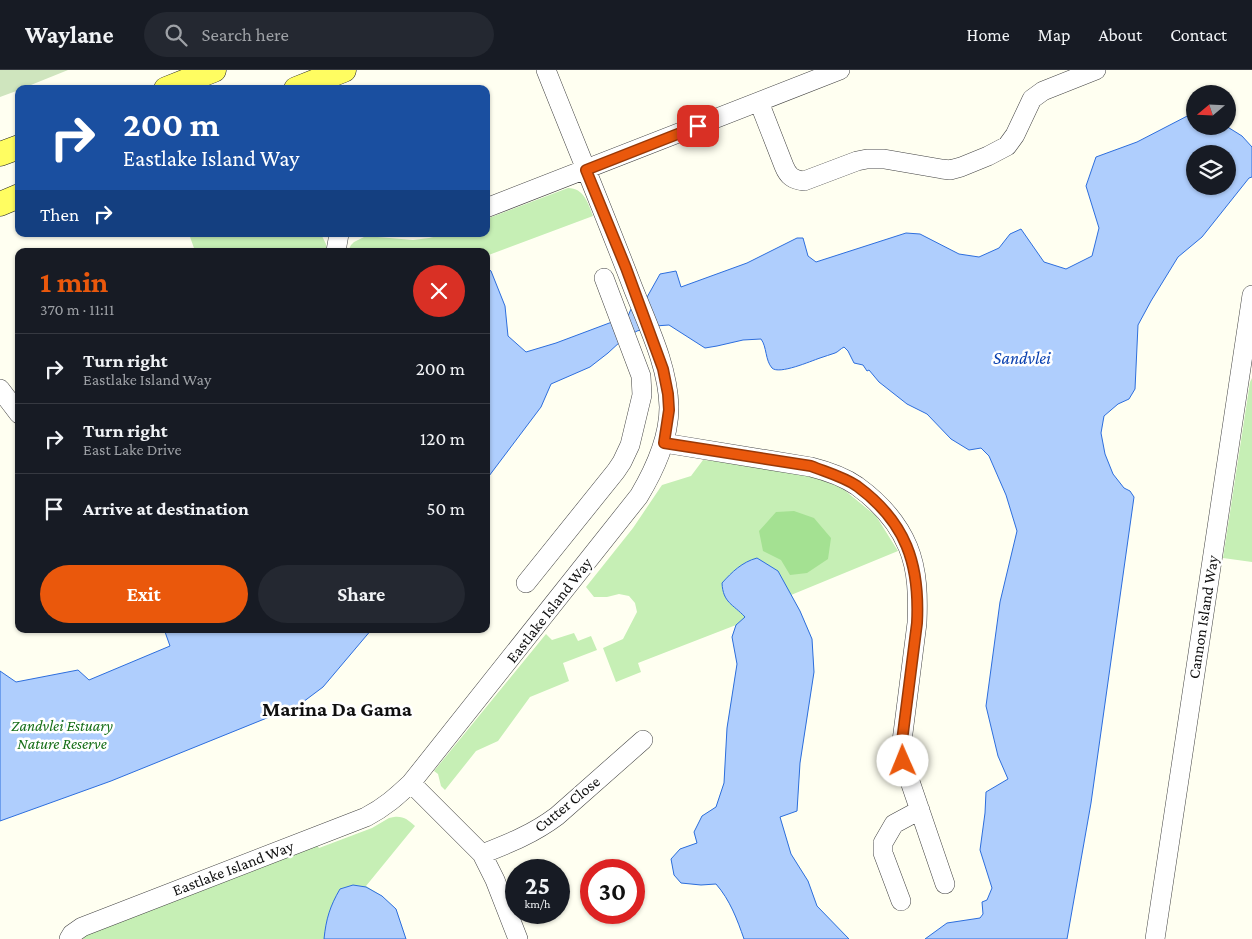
<!DOCTYPE html>
<meta charset="utf-8">
<style>
:root{--surface:#171b24;--page:#242831;--text:#f1f3f6;--muted:#9ea1a6;--line:#363941;--accent:#ea580c}
body{margin:0;font-family:"Crimson Pro",serif;background:var(--page);color:var(--text);height:100vh;display:flex;flex-direction:column;font-size:19px;white-space:nowrap}
*{box-sizing:border-box;margin:0}
p{font-size:16px;color:var(--muted)}
.icon{flex:none;width:28px;height:28px;fill:none;stroke:currentColor;stroke-width:2;stroke-linecap:round;stroke-linejoin:round}
.map{position:relative;flex:1;overflow:hidden}
.sheet{position:absolute;left:15px;top:178px;width:475px;height:385px;display:flex;flex-direction:column;background:var(--surface);border-radius:10px;box-shadow:0 1px 4px #0004}
.sheet>*{flex:none}
.top-card{position:absolute;left:15px;top:15px;width:475px;height:152px;border-radius:10px;box-shadow:0 1px 4px #0004;background:#1a4fa0;color:#fff;overflow:hidden}
.needle{width:32px;rotate:251deg}
.fabs{position:absolute;left:1186px;top:15px;display:grid;gap:10px}
.fabs a{display:grid;place-items:center;width:50px;height:50px;border-radius:50%;background:var(--surface);box-shadow:0 1px 4px #0004;font-size:25px}
.speed{position:absolute;left:505px;top:789px;display:flex;gap:10px;font-size:25px;font-weight:700;text-align:center}
.speed>*{display:grid;place-content:center;width:65px;height:65px;border-radius:50%;background:var(--surface);box-shadow:0 1px 4px #0004;line-height:1}
.speed small{font-size:12px;font-weight:400}
.speed .limit{border:8px solid #d22;background:#fff;color:#111}
.pin{position:absolute;display:grid;place-items:center;width:42px;height:42px;color:#fff;margin:-21px;border-radius:10px;box-shadow:0 2px 8px #0006}
.me{position:absolute;width:55px;margin:-28px;rotate:359deg;stroke-linejoin:round;filter:drop-shadow(0 0 4px #0008)}
.turn{display:flex;align-items:center;gap:18px;height:105px;padding:0 25px;font-size:22px}
.turn .icon{width:65px;height:65px;stroke-width:2.5}
.turn b{display:block;font-size:35px;line-height:42px}
.then{display:flex;align-items:center;height:48px;padding:0 25px;background:#0003;gap:10px;font-size:19px}
.round{display:grid;place-items:center;flex:none;width:52px;height:52px;border-radius:26px;background:var(--page)}
.overview{display:flex;align-items:center;justify-content:space-between;height:85px;padding:0 25px}
h1{font-size:30px;font-weight:700;line-height:38px;color:var(--accent)}
.primary-button{display:flex;gap:10px;margin-top:auto;padding:10px 25px}
.primary-button a{flex:1;height:58px;border-radius:30px;background:var(--accent);color:#fff;font-size:20px;font-weight:700;line-height:58px;text-align:center}
.primary-button a+a{background:var(--page);color:var(--text)}
ul{padding:0;list-style:none}
li{display:flex;align-items:center;gap:15px;height:70px;padding:0 25px;border-top:1px solid var(--line)}
li div{flex:1}
li b{display:block;font-size:19px}
li em{font-style:normal}
header{display:flex;align-items:center;gap:30px;box-sizing:border-box;height:70px;padding:0 25px;background:var(--surface);border-bottom:1px solid var(--line)}
header strong{font-size:24px}
nav{display:flex;gap:28px;margin-inline-start:auto;font-size:18px}
.search{width:350px;height:45px;background:var(--page);display:flex;align-items:center;gap:12px;box-sizing:border-box;padding:0 18px;border-radius:28px;color:var(--muted);font-size:19px}
.map>svg:first-child{display:block}
.green{fill:#c6efb5}
.forest{fill:#a4e192}
.cemetery{fill:#cfe5be}
.water{fill:#afcefd;stroke:#2d6edd;fill-rule:evenodd}
.lines{fill:none;stroke-linecap:round;stroke-linejoin:round}
.minor-casing{stroke:#424242;stroke-width:20}
.major-casing{stroke:#202020;stroke-width:25}
.minor{stroke:#fff;stroke-width:19}
.major{stroke:#fffd61;stroke-width:24}
.route-casing{stroke:#983908;stroke-width:12}
.route{stroke:#ea580c;stroke-width:9}
.labels{text-anchor:middle;dominant-baseline:central;stroke-width:5;stroke-linejoin:round;paint-order:stroke}
.street-label{font-size:16px;fill:#0f0f0f;stroke:#fff}
.park-label{font-size:16px;font-style:italic;fill:#176f19;stroke:#fff}
.water-label{font-size:18px;font-style:italic;fill:#0940b0;stroke:#fff}
.district-label{font-size:21px;font-weight:bold;fill:#0f0f0f;stroke:#fff}
</style>
<header>
<strong>Waylane</strong>
<div class="search"><svg class="icon" aria-label="search" viewBox="0 0 24 24"><circle cx="10" cy="10" r="6"/><path d="M15 15l6 6"/></svg>Search here</div>
<nav><a>Home</a><a>Map</a><a>About</a><a>Contact</a></nav>
</header>
<div class="map">
<svg width="1252" height="869" viewBox="0 0 1252 869">
<rect width="100%" height="100%" fill="#fffff1"/>
<path class="green" d="M568,118C584,118 588,133 593,146L486,186V181H348L351,175L354,172L366,166L413,170L429,168L446,164H486V149Z
M189,164H321L326,174L327,181H195Z
M1252,308V492L1223,488L1250,312Z
M703,390L765,395L811,406L842,418L876,446L898,481L791,525L800,541L812,569L814,602L800,693L797,741L780,747L791,784L808,811L817,836L849,869H744C737,849 730,830 716,814L701,815L681,813L674,805L671,789L680,779L697,773L694,762L702,746L716,737L724,713L727,658L737,594L732,567L736,555L638,593L641,602L616,612L603,578L623,569L637,542L635,533L629,526L619,524L607,527H594L586,517L633,458L662,415L691,406Z
M574,563L578,571L591,566L597,580L563,593L569,611L530,627L498,671L476,681L445,720L441,716L438,704L434,701L546,564L552,570Z
M394,747C404,746 408,750 415,756L366,816L382,826L396,839L406,869H80L82,867L317,775L319,778L372,758L389,748Z"/>
<path class="forest" d="M794,441L814,448L831,468L828,489L807,503L790,505L781,490L763,481L759,461L776,442Z"/>
<path class="cemetery" d="M0,0H68L21,19H19V20L0,27Z"/>
<path class="water" d="M1195,42V56H1226L1242,66L1252,77V107L1249,108L1202,167L1178,187L1151,231L1138,255L1135,319L1129,329L1118,334L1104,346L1101,363L1105,384L1113,404L1124,418L1130,421L1134,427L1091,733L1067,869H925L947,853L980,848L983,844L982,832L987,830L992,818L980,780L985,743L986,722L1008,709L998,686L986,636L1000,532L1017,461L1006,425L989,386L981,378L969,380L951,369L927,344L907,334L879,312L869,300L867,301L863,295L854,293L848,281L844,277C840,279 838,282 835,283C830,285 825,286 820,288C811,291 779,305 772,298C765,290 767,277 761,269L743,270L717,276L705,278L669,255L655,256L637,261L621,271L608,283L590,297L551,314L541,337L486,410V197L491,201L505,236L508,266L526,282L556,273L628,246L631,239L646,229L660,204L676,201L681,217L747,193L797,168H803L808,186L816,192L906,163L920,164L959,184L979,187L999,178L1010,164L1021,159L1044,192L1066,199L1092,186L1099,158L1086,116L1096,87L1137,72ZM1195,84H1228V116H1195Z
M757,488L778,501L800,541L812,569L814,602L800,693L797,741L780,747L791,784L808,811L817,836L849,869H744C737,849 730,830 716,814L701,815L681,813L674,805L671,789L680,779L697,773L694,762L702,746L716,737L724,713L727,658L737,594L732,567L736,555L745,547C733,534 723,533 722,513C732,502 742,492 757,488Z
M164,559H372L323,617L299,635L111,711L0,751V601L16,612L78,600L89,610L170,576Z
M353,815L366,817L382,826L396,839L406,869H324C326,849 330,836 340,819Z"/>
<g class="lines">
<defs>
<path id="minor" d="M759,32L784,96C788,106 793,110 804,111L857,91L867,89H884L942,99L950,100L961,97L988,86L1007,76L1015,65L1032,29L1043,21L1096,0
M486,138L840,0
M336,181L339,164
M0,319L19,344
M664,373L811,397C827,401 844,407 857,416C879,432 898,453 908,477C918,501 918,528 917,553L902,671L903,691L945,814
M526,513L616,401L622,392L630,375L642,325L641,306L604,208
M411,713L482,784L495,810L518,869
M482,784C510,773 533,764 557,746L643,670
M901,831L883,783V773L894,754L920,740
M69,869L72,864L82,857L366,747C385,737 396,727 411,713L639,426C655,399 669,369 669,337C668,296 648,256 633,218C605,145 575,73 546,0
M1155,869L1252,225"/>
<path id="major" d="M166,19L214,0
M296,19L344,0
M0,84L19,77
M0,134L19,126"/>
</defs>
<use href="#minor" class="minor-casing"/>
<use href="#major" class="major-casing"/>
<use href="#minor" class="minor"/>
<use href="#major" class="major"/>
</g>
<g class="lines">
<defs>
<path id="route" d="M698,56L586,100L626,198L663,299L668,324L669,340L664,373L811,396C826,402 844,407 857,416C906,452 920,494 917,553L902,671L903,691"/>
</defs>
<use href="#route" class="route-casing"/>
<use href="#route" class="route"/>
</g>
<g class="labels">
<g class="street-label">
<text transform="translate(549 540) rotate(-52)">Eastlake Island Way</text>
<text transform="translate(1203 547) rotate(-81)">Cannon Island Way</text>
<text transform="translate(567 734) rotate(-39)">Cutter Close</text>
<text transform="translate(233 798) rotate(-21)">Eastlake Island Way</text>
</g>
<g class="park-label">
<text x="62" y="655">Zandvlei Estuary<tspan x="62" dy="18">Nature Reserve</tspan></text>
</g>
<g class="water-label">
<text x="1022" y="288">Sandvlei</text>
</g>
<g class="district-label">
<text x="337" y="639">Marina Da Gama</text>
</g>
</g>
</svg>
<div class="fabs">
<a><svg class="needle" viewBox="-14 -14 28 28"><path d="M0-13l5 13h-10z" fill="#e53935"/><path d="M0 13l5-13h-10z" fill="#9ea1a6"/></svg></a>
<a><svg class="icon" aria-label="layers" viewBox="0 0 24 24"><path d="M12 4l9 5-9 5-9-5zM3 14l9 5 9-5"/></svg></a>
</div>
<div class="speed"><div>25<small>km/h</small></div><div class="limit">30</div></div>
<div class="pin" style="left:698px;top:56px;background:#d93025"><svg class="icon" aria-label="arrive" viewBox="0 0 24 24"><path d="M6 21V4h12l-3 4 3 4H6"/></svg></div>
<svg class="me" style="left:903px;top:691px" viewBox="-20 -20 40 40"><circle r="19" fill="#fff"/><path d="M0-13L10 11 0 6-10 11z" fill="#ea580c"/></svg>
<div class="top-card">
<div class="turn"><svg class="icon" aria-label="right" viewBox="0 0 24 24"><path d="M7 20v-9h11M14 6l5 5-5 5"/></svg><div><b>200 m</b>Eastlake Island Way</div></div>
<div class="then">Then<svg class="icon" aria-label="right" viewBox="0 0 24 24"><path d="M7 20v-9h11M14 6l5 5-5 5"/></svg></div>
</div>
<section class="sheet">
<div class="overview"><div><h1>1 min</h1><p>370 m · 11:11</p></div><a class="round" style="background:#d93025;color:#fff"><svg class="icon" aria-label="close" viewBox="0 0 24 24"><path d="M6 6l12 12M18 6L6 18"/></svg></a></div>
<ul>
<li><svg class="icon" aria-label="right" viewBox="0 0 24 24"><path d="M7 20v-9h11M14 6l5 5-5 5"/></svg><div><b>Turn right</b><p>Eastlake Island Way</p></div><em>200 m</em></li>
<li><svg class="icon" aria-label="right" viewBox="0 0 24 24"><path d="M7 20v-9h11M14 6l5 5-5 5"/></svg><div><b>Turn right</b><p>East Lake Drive</p></div><em>120 m</em></li>
<li><svg class="icon" aria-label="arrive" viewBox="0 0 24 24"><path d="M6 21V4h12l-3 4 3 4H6"/></svg><div><b>Arrive at destination</b></div><em>50 m</em></li>
</ul>
<div class="primary-button"><a>Exit</a><a>Share</a></div>
</section>
</div>
